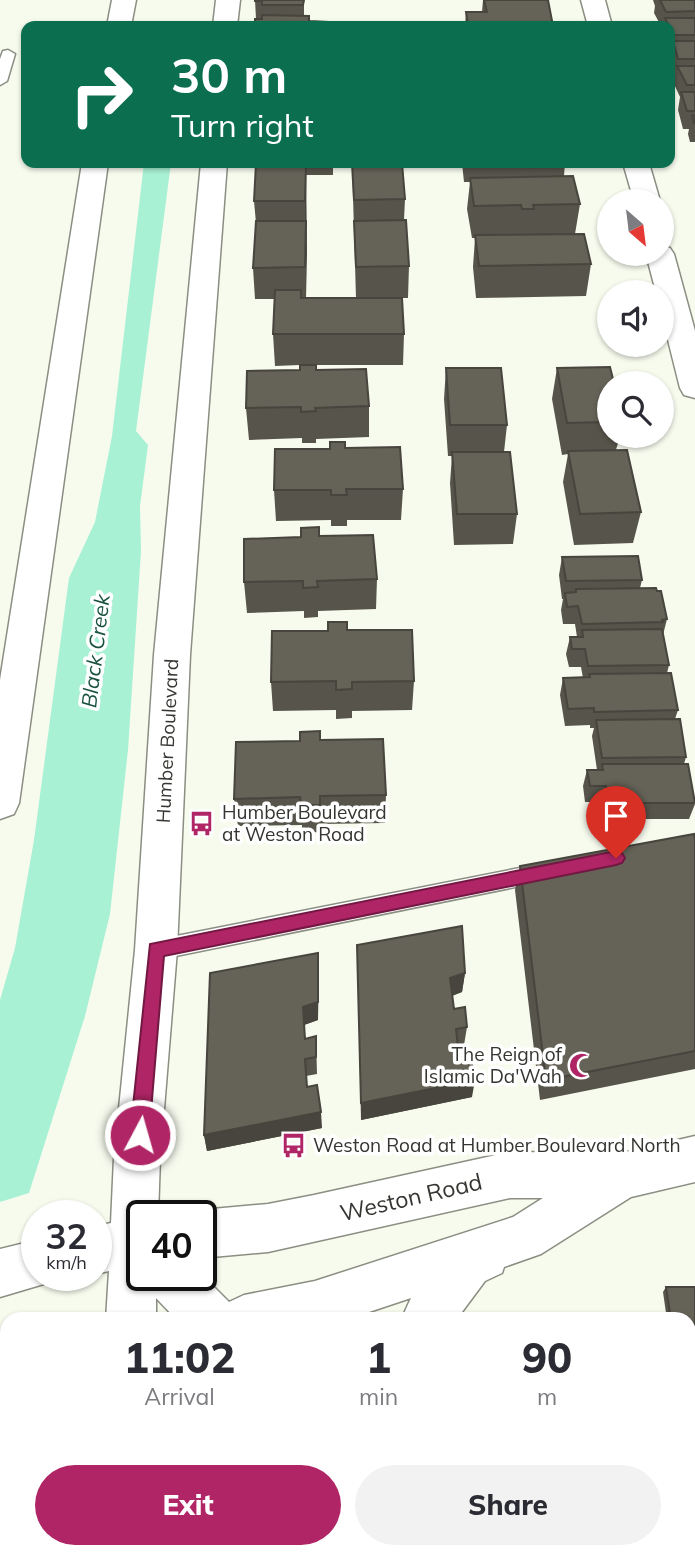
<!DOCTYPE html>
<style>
:root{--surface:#fff;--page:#f2f2f3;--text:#2b2b33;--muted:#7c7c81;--accent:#af2565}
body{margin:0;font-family:Mulish,sans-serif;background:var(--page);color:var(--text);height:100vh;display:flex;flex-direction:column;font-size:26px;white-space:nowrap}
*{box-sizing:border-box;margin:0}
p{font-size:23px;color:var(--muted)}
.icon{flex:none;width:38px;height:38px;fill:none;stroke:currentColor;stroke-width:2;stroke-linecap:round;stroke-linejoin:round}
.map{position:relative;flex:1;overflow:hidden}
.sheet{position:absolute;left:0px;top:1312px;width:696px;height:247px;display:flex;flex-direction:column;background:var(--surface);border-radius:21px 21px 0 0;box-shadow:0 2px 5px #0004}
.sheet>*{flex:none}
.guide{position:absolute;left:21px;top:21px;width:654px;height:147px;border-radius:14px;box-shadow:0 2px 5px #0004;background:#0b6e4f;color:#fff;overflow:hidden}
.needle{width:46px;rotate:152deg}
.buttons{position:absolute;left:597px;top:189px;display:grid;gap:14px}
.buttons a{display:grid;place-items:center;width:77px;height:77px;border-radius:50%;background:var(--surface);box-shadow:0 2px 5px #0004;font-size:35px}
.speed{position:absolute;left:21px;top:1200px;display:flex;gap:14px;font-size:35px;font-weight:700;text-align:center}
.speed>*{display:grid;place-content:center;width:91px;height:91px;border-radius:50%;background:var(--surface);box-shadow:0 2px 5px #0004;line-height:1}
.speed small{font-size:18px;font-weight:400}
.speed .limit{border:4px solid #111;border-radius:10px;background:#fff;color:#111}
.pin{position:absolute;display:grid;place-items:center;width:60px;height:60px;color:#fff;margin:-72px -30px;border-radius:50% 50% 50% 0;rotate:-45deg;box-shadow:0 0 7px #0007}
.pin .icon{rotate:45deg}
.me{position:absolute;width:77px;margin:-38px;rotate:6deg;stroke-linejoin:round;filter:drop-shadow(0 0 5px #0008)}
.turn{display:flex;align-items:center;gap:24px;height:147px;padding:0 35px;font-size:32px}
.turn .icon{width:91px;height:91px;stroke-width:2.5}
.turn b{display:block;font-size:49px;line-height:60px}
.eta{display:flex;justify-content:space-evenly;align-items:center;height:119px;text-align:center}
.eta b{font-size:42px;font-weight:800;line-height:49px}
.cta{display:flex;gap:14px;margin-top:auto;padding:14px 35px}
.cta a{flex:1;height:80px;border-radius:42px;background:var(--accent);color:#fff;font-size:28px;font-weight:800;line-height:80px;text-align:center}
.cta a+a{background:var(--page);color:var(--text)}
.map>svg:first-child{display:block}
.water{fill:#a8f1d4}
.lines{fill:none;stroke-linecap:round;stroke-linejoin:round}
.lane-casing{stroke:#8b8e82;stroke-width:3}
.street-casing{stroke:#8b8e82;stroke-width:3}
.secondary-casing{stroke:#8b8e82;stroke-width:3}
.lane{fill:#fff;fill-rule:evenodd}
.street{fill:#fff;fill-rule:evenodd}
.secondary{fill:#fff;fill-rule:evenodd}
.wall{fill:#57544b}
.shaded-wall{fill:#47453d}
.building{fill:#656257;stroke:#47453d;stroke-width:2}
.route{fill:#af2565;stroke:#721842;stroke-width:2}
.labels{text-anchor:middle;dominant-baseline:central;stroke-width:7;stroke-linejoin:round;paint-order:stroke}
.street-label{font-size:19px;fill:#353631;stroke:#fff}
.poi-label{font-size:19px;fill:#353631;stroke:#fff;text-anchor:start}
.water-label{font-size:21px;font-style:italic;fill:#18523f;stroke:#fff}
.near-street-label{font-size:23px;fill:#353631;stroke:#fff}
</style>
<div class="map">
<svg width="695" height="1559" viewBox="0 0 695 1559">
<rect width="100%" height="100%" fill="#f7fbee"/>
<path class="water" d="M144,163H171L136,431L148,445L140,506L141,551L128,750L110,914L85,1016L29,1193L0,1202V1000L15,948L34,840L69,578L95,522L112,436Z"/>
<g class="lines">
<defs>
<path id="lane" d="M8,50L15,54L7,81L0,85V59L3,51Z
M545,863L553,865L556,872L553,879L545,881L156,960L148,957L145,950L148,943L156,940Z"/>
<path id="street" d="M112,0H136L131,26H107Z
M581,0H605L612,26H588Z
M82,163H108L19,803L14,814L0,819V680Z
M623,163H649L660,201H634Z
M662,246L670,248L674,254L695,331V398L684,395L680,388L662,316V292H656L646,254H662Z"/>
<path id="secondary" d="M216,0H240L237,26H213Z
M201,163H227L190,655L177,950L160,1158L158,1216H142V1276L201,1274L229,1302L244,1295L315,1281L513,1217L543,1198H510L268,1252L201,1258V1216H187L201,1210L268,1204L314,1195L510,1152L622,1153L695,1136V1182L631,1197L541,1254L504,1267L502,1273L485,1281L456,1320H401L411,1298L345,1320H177L156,1298V1320H106L109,1271L96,1274V1226L111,1223L114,1158L135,950L154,655Z
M37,1240V1276H56L54,1281L0,1297V1249Z
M7,1345V1395L0,1397V1347Z
M0,1451L7,1452V1504L0,1503Z
M190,1552H251L254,1559H193Z
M255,1552H313L316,1559H258Z
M430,1552H489L492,1559H433Z"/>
</defs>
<use href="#lane" class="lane-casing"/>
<use href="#street" class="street-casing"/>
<use href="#secondary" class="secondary-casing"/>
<use href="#lane" class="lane"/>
<use href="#street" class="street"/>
<use href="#secondary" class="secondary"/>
</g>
<path class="wall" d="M255,0H304V16L309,21L328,26H255V19H256Z
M483,0H548L553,26H465L466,12H482Z
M653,0H695V142H690L688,134L689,129H683L678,110L680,97L674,84L675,78L670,61V26H661L654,13L655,6Z
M247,163H333V175H306V298H356L352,163L405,199L404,220L409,266L408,298H394L404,334L403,365H316V370L369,406V437L316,439V443H302V438L249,440L246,408L300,370V365L275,366L273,334L275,299H255L253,268L256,223L254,201L256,175L255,168H248Z
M462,163H565L564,176L580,204L575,234L591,264L586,296L476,298L473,267L475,238H472L467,209L470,182H464Z
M446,368L507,425L504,452L517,514L513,544L454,545L450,483L452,456H448L444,399Z
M557,368L609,383V436H620L616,450L641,512L633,543L574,545L563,482L568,454L562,455L552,399Z
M345,448L403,489L401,520H347V526H331V520L276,521L274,490L330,449Z
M319,536L377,579L376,609L318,611V617L304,618V611L247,613L244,582Z
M562,557L642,580L640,588L657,591L667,619L663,635L669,665L667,673L678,710L675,719L686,757L684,764L695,804L689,819H604L601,802H585L583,786L587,770H597L592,736L594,728H590V725L565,726L560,695L563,678H583L581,667H569L566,654L570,637H577L575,624H563L561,610L563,599H562L559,575Z
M347,630L414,681L412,710L352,711V718L336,719V710L273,711L271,682L328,631Z
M320,740L386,795L385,823L321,824L320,832L302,833V825L238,826L234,799L300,741Z
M695,839V1069L540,1100L515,890L520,866Z
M357,945L465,973L462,992L452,996L454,1009L467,1027L464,1045L458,1046L459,1056L472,1097L361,1120Z
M319,973L318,1020L304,1025L305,1039L316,1036L317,1074L306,1076L307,1087L322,1128L207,1151L204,1135Z
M666,1287H695V1410L690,1399V1320H667L663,1292Z
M655,1552H690L695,1559H656Z"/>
<path class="shaded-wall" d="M306,163L307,253L306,299L305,201Z
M318,953V1020L304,1025L303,1007Z
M465,973L462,992L448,997L450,978Z
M475,1080L472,1097L361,1120V1103Z
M321,1112L322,1128L207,1151L204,1135Z"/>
<path class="building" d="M255,0H304L303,5H262V1H255Z
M484,0H548L553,26L468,25L466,12H487Z
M660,0H695V11L666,12Z
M262,15L309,16V21L328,22V26H262V23H255V19H262Z
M665,18H695V35H673L670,26H669Z
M673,41H695V59H678Z
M677,66H695V85H687Z
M681,92H695V111H687Z
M695,115V123H694L692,116Z
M256,163H306L305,201H254Z
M352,163H402L405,199L354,200Z
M573,176L580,204L533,205L534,209H522L521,205L474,206L470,178Z
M406,220L409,266L356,267L354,221Z
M256,221H306L305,267L253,268Z
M584,234L591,264L479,266L475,235Z
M275,290H301V298H402L404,334H273Z
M300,365H316V370L366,369L369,406L315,408L316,411L301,412V407L246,408L247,371L300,370Z
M610,367L614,383H609V422L567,423L557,368Z
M446,368H501L507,425H450Z
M330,442H345V448L400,447L403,489H346L347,495H331V490H274L275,449H330Z
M627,450L641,512L580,514L568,451Z
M452,452H510L517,514H457Z
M319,527V536L373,535L377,579L317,581L318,587L303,588V581L244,582V539L301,537V528Z
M638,556L642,580L566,581L562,557Z
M656,588L657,591H661L667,619L662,620L663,622L582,624L578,606L567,607L565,593L576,592V589Z
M328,622H347V630H412L414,681L352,682V689L336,690V681L271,682L272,631H328Z
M662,629L669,665L588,666L585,649H572L570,637H583L582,630Z
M671,673L678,710L594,712V708L568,709L563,678L590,677L589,674Z
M680,719L686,757L602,758L596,720Z
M320,731V740L383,739L386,795L320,796V805H301L300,797L234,799L236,742L300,741V732Z
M602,764H688L695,803H608L606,786H590L587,770H603Z
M694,834L695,839V1051L546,1080L520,866Z
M462,926L465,973L450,978L454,1009L465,1007L467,1027L456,1029L459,1056L470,1054L475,1080L361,1103L357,945Z
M318,953V1002L303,1007L305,1039L316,1036V1057L305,1059L307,1087L317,1085L321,1112L204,1135L210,973Z
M666,1287H695V1397L690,1387V1320H671Z
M690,1489H695V1559H668L667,1552H690Z"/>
<path class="route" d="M616,851L622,853L625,858L622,863L616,865L164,956L149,1135L146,1141L140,1144L133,1141L130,1135L150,944Z"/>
<defs>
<symbol id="bus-bare" viewBox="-9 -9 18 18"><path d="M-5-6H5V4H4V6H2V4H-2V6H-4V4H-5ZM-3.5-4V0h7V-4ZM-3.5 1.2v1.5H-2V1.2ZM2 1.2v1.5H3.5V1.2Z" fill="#af2565" stroke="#fff" stroke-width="2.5" paint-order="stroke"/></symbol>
<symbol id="mosque-bare" viewBox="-9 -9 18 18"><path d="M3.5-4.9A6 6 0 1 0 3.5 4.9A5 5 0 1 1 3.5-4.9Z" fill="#af2565" stroke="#fff" stroke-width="2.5" paint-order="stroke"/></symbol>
</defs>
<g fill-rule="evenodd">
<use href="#bus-bare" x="184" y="806" width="35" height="35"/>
<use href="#mosque-bare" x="564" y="1048" width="35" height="35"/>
<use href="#bus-bare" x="276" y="1128" width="35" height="35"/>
</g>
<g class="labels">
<g class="street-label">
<text transform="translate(167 741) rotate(-87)">Humber Boulevard</text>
</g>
<g class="poi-label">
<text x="222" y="812">Humber Boulevard<tspan x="222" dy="22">at Weston Road</tspan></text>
<text x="562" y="1054" text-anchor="end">The Reign of<tspan x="562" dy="22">Islamic Da'Wah</tspan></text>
<text x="313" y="1145">Weston Road at Humber Boulevard North</text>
</g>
<g class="water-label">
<text transform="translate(95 651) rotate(-83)">Black Creek</text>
</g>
<g class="near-street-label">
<text transform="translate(411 1197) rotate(-13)">Weston Road</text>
</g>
</g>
</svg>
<div class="buttons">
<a><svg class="needle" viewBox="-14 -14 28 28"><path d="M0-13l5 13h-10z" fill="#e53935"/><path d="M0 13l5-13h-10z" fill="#7c7c81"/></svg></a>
<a><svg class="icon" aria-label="sound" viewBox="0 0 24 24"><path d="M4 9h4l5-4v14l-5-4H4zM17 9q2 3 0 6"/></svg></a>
<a><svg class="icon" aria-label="search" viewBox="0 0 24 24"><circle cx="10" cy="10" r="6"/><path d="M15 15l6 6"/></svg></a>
</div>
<div class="speed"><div>32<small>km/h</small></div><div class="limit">40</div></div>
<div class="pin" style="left:616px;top:858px;background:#d93025"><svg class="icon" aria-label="arrive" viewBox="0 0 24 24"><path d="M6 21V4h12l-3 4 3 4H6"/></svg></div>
<svg class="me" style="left:140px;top:1135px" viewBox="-20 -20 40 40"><circle r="17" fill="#af2565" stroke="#fff" stroke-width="3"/><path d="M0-11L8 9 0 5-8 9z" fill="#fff"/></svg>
<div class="guide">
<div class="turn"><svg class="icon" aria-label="right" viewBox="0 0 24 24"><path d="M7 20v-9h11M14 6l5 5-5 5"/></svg><div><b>30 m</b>Turn right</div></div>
</div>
<section class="sheet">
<div class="eta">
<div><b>11:02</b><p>Arrival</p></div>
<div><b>1</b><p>min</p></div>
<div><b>90</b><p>m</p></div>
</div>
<div class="cta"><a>Exit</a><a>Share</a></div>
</section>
</div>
